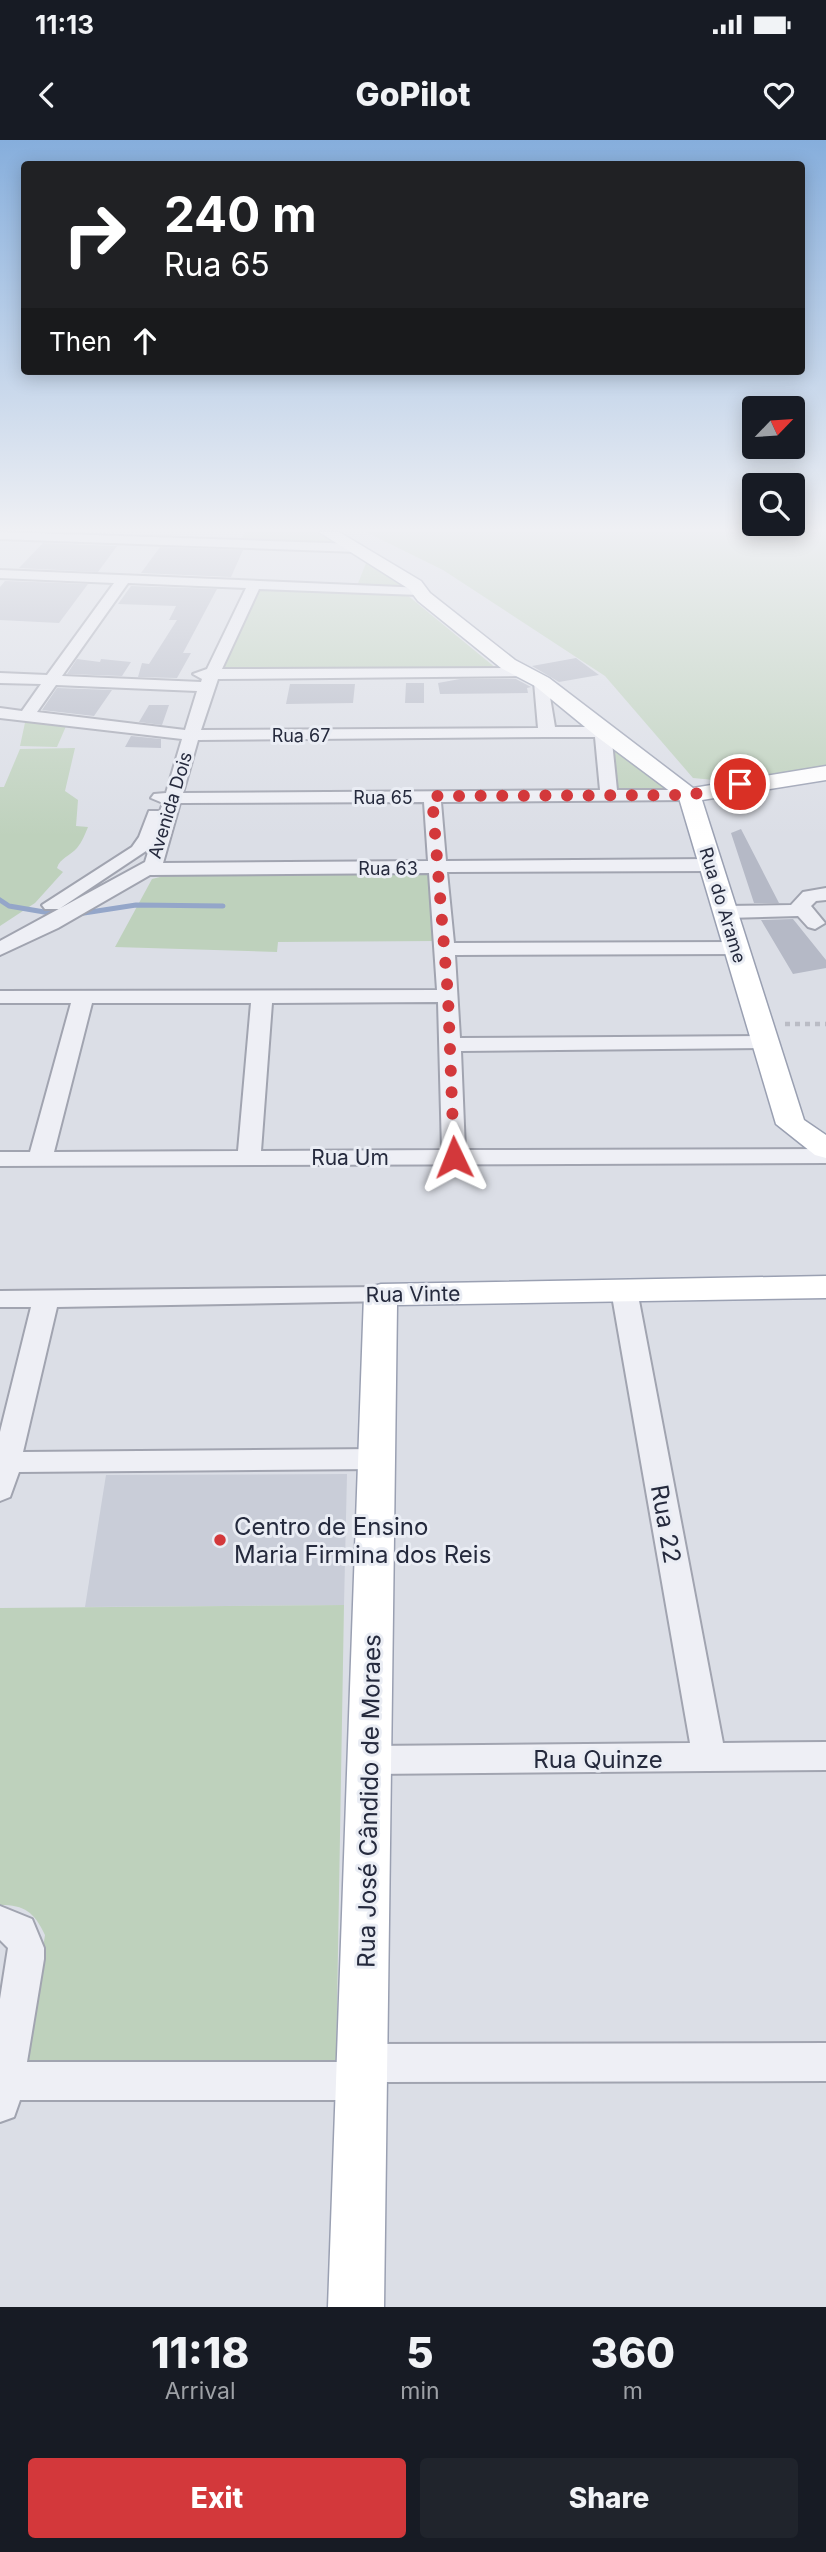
<!DOCTYPE html>
<meta charset="utf-8">
<style>
:root{--surface:#171b24;--page:#20242c;--text:#f1f3f6;--muted:#9ea1a6;--accent:#d3383b}
body{margin:0;font-family:Inter,sans-serif;background:var(--page);color:var(--text);height:100vh;display:flex;flex-direction:column;font-size:26px;white-space:nowrap}
*{box-sizing:border-box;margin:0}
p{font-size:23px;color:var(--muted)}
.icon{flex:none;width:38px;height:38px;fill:none;stroke:currentColor;stroke-width:2;stroke-linecap:round;stroke-linejoin:round}
.map{position:relative;height:2167px;overflow:hidden}
.drawer{display:flex;flex-direction:column;background:var(--surface);flex:1}
.drawer>*{flex:none}
.top-card{position:absolute;left:21px;top:21px;width:784px;height:214px;border-radius:7px;box-shadow:0 4px 18px #0003;background:#202124;color:#fff;overflow:hidden}
.needle{width:46px;rotate:65deg}
.tools{position:absolute;left:742px;top:256px;display:grid;gap:14px}
.tools a{display:grid;place-items:center;width:63px;height:63px;border-radius:7px;background:var(--surface);box-shadow:0 4px 18px #0003;font-size:35px}
.pin{position:absolute;display:grid;place-items:center;width:60px;height:60px;color:#fff;margin:-30px;border:4px solid #fff;border-radius:50%;box-shadow:0 2px 7px #0007}
.me{position:absolute;width:77px;margin:-38px;rotate:358deg;stroke-linejoin:round;filter:drop-shadow(0 0 5px #0008)}
.turn{display:flex;align-items:center;gap:24px;height:147px;padding:0 28px;font-size:32px}
.turn .icon{width:91px;height:91px;stroke-width:2.5}
.turn b{display:block;font-size:49px;line-height:60px}
.then{display:flex;align-items:center;height:66px;padding:0 28px;background:#0003;gap:14px;font-size:26px}
.eta{display:flex;justify-content:space-evenly;align-items:center;height:119px;text-align:center}
.eta b{font-size:42px;font-weight:800;line-height:49px}
.primary-button{display:flex;gap:14px;margin-top:auto;padding:14px 28px}
.primary-button a{flex:1;height:80px;border-radius:7px;background:var(--accent);color:#fff;font-size:28px;font-weight:800;line-height:80px;text-align:center}
.primary-button a+a{background:var(--page);color:var(--text)}
.status{display:flex;justify-content:space-between;align-items:center;height:49px;padding:0 35px;background:var(--surface);direction:ltr}
.status svg{height:19px;fill:currentColor}
header{display:flex;justify-content:space-between;align-items:center;height:91px;padding:0 28px;background:var(--surface);font-size:32px;font-weight:800}
.map>svg:first-child{display:block}
.built{fill:#c9cdd8}
.green{fill:#bed1bc}
.lines{fill:none;stroke-linecap:round;stroke-linejoin:round}
.stream{stroke:#94a6c9;stroke-width:5}
.building{fill:#b5b9c6}
.minor-casing{stroke:#a1a4b0;stroke-width:4}
.major-casing{stroke:#9aa0b2;stroke-width:3}
.path{stroke:#babcc5;stroke-width:4.5;stroke-dasharray:5 5;stroke-linecap:butt}
.minor{fill:#eeeff5;fill-rule:evenodd}
.major{fill:#fff;fill-rule:evenodd}
.route{stroke:#d3383b;stroke-width:12;stroke-dasharray:0 21.6}
.poi-dot{fill:#d3383b;stroke:#eaedf4;stroke-width:2.5}
.labels{text-anchor:middle;dominant-baseline:central;stroke-width:6;stroke-linejoin:round;paint-order:stroke}
.far-street-label{font-size:18px;fill:#252a3d;stroke:#eaedf4}
.street-label{font-size:21px;fill:#252a3d;stroke:#eaedf4}
.near-street-label{font-size:24px;fill:#252a3d;stroke:#eaedf4}
.near-poi-label{font-size:24px;fill:#252a3d;stroke:#eaedf4;text-anchor:start}
</style>
<div class="status"><b>11:13</b><svg viewBox="0 0 49 12"><path d="M0 12V9h3v3zM5 12V6h3v6zM10 12V3h3v9zM15 12V0h3v12zM26 1h20v11H26zM47 4h2v5h-2z"/></svg></div>
<header><svg class="icon" aria-label="back" viewBox="0 0 24 24"><path d="M15 5l-7 7 7 7"/></svg>GoPilot<svg class="icon" aria-label="heart" viewBox="0 0 24 24"><path d="M12 20l-8-8c-3-5 5-10 8-4 3-6 11-1 8 4z"/></svg></header>
<div class="map">
<svg width="826" height="2167" viewBox="0 0 826 2167">
<rect width="100%" height="100%" fill="#dbdee6"/>
<path class="built" d="M347,1334L344,1465L85,1467L106,1335Z"/>
<path class="green" d="M245,392H319L343,406L240,403Z
M366,392H826V627L724,641L693,638L605,536L443,430Z
M368,418L412,449L357,446Z
M252,449L406,454L497,529H215Z
M26,578L67,584L57,607L20,606Z
M610,607L673,653H613Z
M75,608L65,651L78,660L76,686L88,687C85,694 82,702 77,708C70,716 60,718 57,728L63,732L35,763L0,786V647H4L20,609Z
M420,732L431,737L436,801L278,802L277,812L115,807L152,739L164,736Z
M344,1465L336,1926L24,1929L45,1795C34,1772 25,1765 0,1765V1468Z"/>
<g class="lines">
<path class="stream" d="M0,760L9,766L56,774
M71,775L136,765L223,766"/>
</g>
<path class="building" d="M43,403L117,406L98,432L19,428Z
M160,407L243,410L231,437L141,433Z
M5,441L88,444L59,483L0,480V447Z
M131,446L217,449L183,513H191L177,538L138,537L142,523L149,524L177,480H169L176,466L118,464Z
M576,518L599,535L559,542L532,526Z
M77,519L100,522L101,519L131,522L122,536L67,534Z
M460,539H516L531,547L527,548L528,553L440,554L438,543Z
M406,543H424V563H405Z
M290,544H355L353,563L286,564Z
M57,548L112,550L94,576L42,570Z
M149,565H169L162,585L139,582Z
M131,596L161,599V608L125,607Z
M741,689L779,763H754L731,693Z
M793,779L826,820V828L793,834L761,780Z"/>
<g class="lines">
<defs>
<path id="minor" d="M0,392L357,404L364,408L357,412L0,399Z
M0,430L424,448V454L419,455L259,449L222,529L526,528L531,530V536L218,539L201,590L538,588L534,542L537,539H547L555,587H603L611,592L617,650H689L698,655L689,660L441,662L446,721L711,719L720,725L711,731L447,732L454,803L737,802L747,808L737,814L455,815L460,898L766,896L777,902L766,908L461,911L465,1010L826,1009V1023L0,1026V1012H30L71,863H0V851L437,850L429,733L150,735L58,788L0,815V801L145,722L149,709L59,769H45L42,765L132,707L139,697L149,671H160L163,663L151,658L154,654L166,653L182,599L0,578V568L22,571L41,544L0,543V533L47,535L114,443L0,438ZM128,443L246,448L207,529L193,534L202,539L201,542L62,536ZM56,545L197,551L185,590L37,572ZM545,597H595L600,650L183,653L198,600ZM424,662L428,721L163,723L180,663ZM438,862L442,1010L261,1011L272,863ZM92,863H251L238,1011L54,1012Z
M826,748V760L816,761L811,766L825,783L815,789L808,787L798,776L726,778L716,772L726,766L791,765L803,752Z
M624,1142L633,1144L637,1150L723,1603L826,1602V1630L370,1634L358,1630L353,1620L358,1610L370,1606L690,1603L611,1150L615,1144Z
M381,1147L390,1149L394,1155L390,1161L57,1167L23,1312L378,1309L388,1312L392,1319L388,1326L378,1329L19,1332L10,1357L0,1361V1292L31,1167H0V1151Z
M0,1766L32,1779L44,1808V1819L27,1922H344L349,1910L363,1904L826,1903V1941L381,1942L376,1955L362,1960H20L14,1977L0,1982V1859L8,1808L0,1800Z"/>
<path id="major" d="M319,392H339L421,441L430,453L515,520L549,538L693,648L826,626V640L702,660L804,980L826,995V1018L815,1015L776,984L679,658L596,596L535,546L501,528L418,461L409,449Z
M826,1136V1158L397,1165L384,2167H328L364,1155L369,1147L381,1144Z"/>
</defs>
<use href="#minor" class="minor-casing"/>
<use href="#major" class="major-casing"/>
<path class="path" d="M785,884H826"/>
<use href="#minor" class="minor"/>
<use href="#major" class="major"/>
</g>
<linearGradient id="sky" x2="0" y2="1"><stop stop-color="#86aedc"/><stop offset="0.56" stop-color="#eff0f4"/><stop offset="1" stop-color="#eff0f4" stop-opacity="0"/></linearGradient>
<rect width="826" height="696" fill="url(#sky)"/>
<g class="lines">
<path class="route" d="M454,1017L448,856L432,656L689,655L740,644"/>
</g>
<circle class="poi-dot" cx="220" cy="1400" r="7"/>
<g class="labels">
<g class="far-street-label">
<text x="301" y="595">Rua 67</text>
<text x="383" y="657">Rua 65</text>
<text transform="translate(170 665) rotate(-73)">Avenida Dois</text>
<text x="388" y="728">Rua 63</text>
<text transform="translate(723 765) rotate(73)">Rua do Arame</text>
</g>
<g class="street-label">
<text x="350" y="1017">Rua Um</text>
<text transform="translate(413 1154) rotate(-1)">Rua Vinte</text>
</g>
<g class="near-street-label">
<text transform="translate(666 1384) rotate(80)">Rua 22</text>
<text x="598" y="1619">Rua Quinze</text>
<text transform="translate(369 1661) rotate(-89)">Rua José Cândido de Moraes</text>
</g>
<g class="near-poi-label">
<text x="234" y="1386">Centro de Ensino<tspan x="234" dy="28">Maria Firmina dos Reis</tspan></text>
</g>
</g>
</svg>
<div class="tools">
<a><svg class="needle" viewBox="-14 -14 28 28"><path d="M0-13l5 13h-10z" fill="#e53935"/><path d="M0 13l5-13h-10z" fill="#9ea1a6"/></svg></a>
<a><svg class="icon" aria-label="search" viewBox="0 0 24 24"><circle cx="10" cy="10" r="6"/><path d="M15 15l6 6"/></svg></a>
</div>
<div class="pin" style="left:740px;top:644px;background:#d93025"><svg class="icon" aria-label="arrive" viewBox="0 0 24 24"><path d="M6 21V4h12l-3 4 3 4H6"/></svg></div>
<svg class="me" style="left:454px;top:1017px" viewBox="-20 -20 40 40"><path d="M0-17L14 15 0 8-14 15z" fill="#d3383b" stroke="#fff" stroke-width="4"/></svg>
<div class="top-card">
<div class="turn"><svg class="icon" aria-label="right" viewBox="0 0 24 24"><path d="M7 20v-9h11M14 6l5 5-5 5"/></svg><div><b>240 m</b>Rua 65</div></div>
<div class="then">Then<svg class="icon" aria-label="ahead" viewBox="0 0 24 24"><path d="M12 20V5M6 11l6-6 6 6"/></svg></div>
</div>
</div>
<section class="drawer">
<div class="eta">
<div><b>11:18</b><p>Arrival</p></div>
<div><b>5</b><p>min</p></div>
<div><b>360</b><p>m</p></div>
</div>
<div class="primary-button"><a>Exit</a><a>Share</a></div>
</section>
